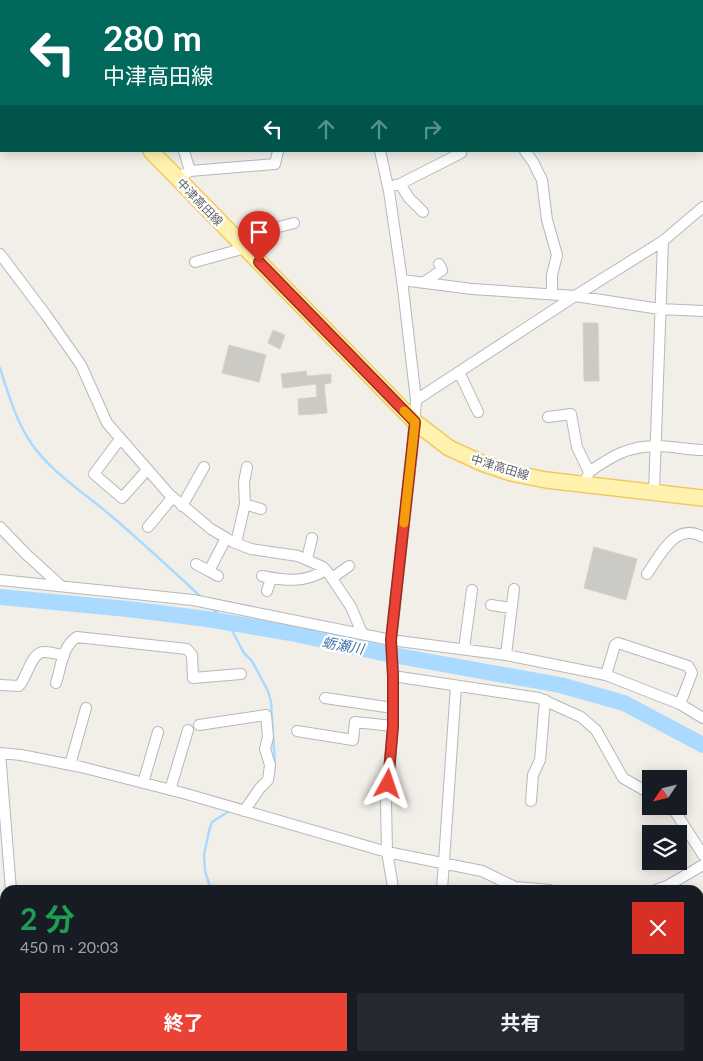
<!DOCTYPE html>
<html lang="ja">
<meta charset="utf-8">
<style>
:root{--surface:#171b24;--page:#242831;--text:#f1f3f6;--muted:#9ea1a6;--accent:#ea4335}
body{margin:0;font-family:Lato,"Noto Sans JP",sans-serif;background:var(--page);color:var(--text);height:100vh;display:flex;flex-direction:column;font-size:19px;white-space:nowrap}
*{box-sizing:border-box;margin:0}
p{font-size:16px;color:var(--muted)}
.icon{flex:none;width:28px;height:28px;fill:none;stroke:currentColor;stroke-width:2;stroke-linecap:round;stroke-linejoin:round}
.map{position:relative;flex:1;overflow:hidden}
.details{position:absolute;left:0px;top:885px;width:704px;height:176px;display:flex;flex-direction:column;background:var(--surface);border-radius:15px 15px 0 0;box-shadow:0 2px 12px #0003}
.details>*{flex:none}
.hud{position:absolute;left:0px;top:0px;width:704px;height:152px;box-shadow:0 2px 12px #0003;background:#00695c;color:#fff;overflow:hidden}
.needle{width:32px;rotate:235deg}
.fabs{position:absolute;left:642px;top:770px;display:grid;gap:10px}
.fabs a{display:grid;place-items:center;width:45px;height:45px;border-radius:0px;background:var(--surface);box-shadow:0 2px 12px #0003;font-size:25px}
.pin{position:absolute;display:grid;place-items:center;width:42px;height:42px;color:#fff;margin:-51px -21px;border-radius:50% 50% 50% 0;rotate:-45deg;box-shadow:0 0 5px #0007}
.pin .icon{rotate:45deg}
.me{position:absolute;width:55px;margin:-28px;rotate:5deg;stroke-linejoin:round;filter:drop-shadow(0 0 4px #0008)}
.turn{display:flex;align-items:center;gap:18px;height:105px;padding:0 20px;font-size:22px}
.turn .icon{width:65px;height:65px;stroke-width:2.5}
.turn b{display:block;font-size:35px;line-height:42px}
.lanes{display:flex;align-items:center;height:48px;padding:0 20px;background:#0003;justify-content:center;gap:25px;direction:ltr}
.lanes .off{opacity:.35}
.round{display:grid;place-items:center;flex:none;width:52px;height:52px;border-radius:0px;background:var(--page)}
.summary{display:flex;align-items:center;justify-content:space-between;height:85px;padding:0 20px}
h1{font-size:30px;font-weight:700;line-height:38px;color:#1e9e55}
.button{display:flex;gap:10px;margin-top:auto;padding:10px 20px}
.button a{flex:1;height:58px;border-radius:0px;background:var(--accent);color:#fff;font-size:20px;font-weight:700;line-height:58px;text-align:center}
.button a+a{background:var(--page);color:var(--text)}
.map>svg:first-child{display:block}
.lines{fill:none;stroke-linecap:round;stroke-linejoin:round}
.stream{stroke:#aadaff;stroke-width:2.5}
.river{stroke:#aadaff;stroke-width:16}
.building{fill:#cccac5;stroke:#d6d1c6}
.minor-casing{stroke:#b5b8bc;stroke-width:12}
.tertiary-casing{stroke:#b5b8bc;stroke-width:15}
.primary-casing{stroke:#f2c960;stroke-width:18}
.minor{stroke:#fff;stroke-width:10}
.tertiary{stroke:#fff;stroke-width:12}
.primary{stroke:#fff2af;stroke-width:15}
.rail{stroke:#b6b7b8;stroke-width:2.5;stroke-dasharray:1 6;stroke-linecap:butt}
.route-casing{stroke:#982c22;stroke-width:12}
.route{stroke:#ea4335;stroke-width:9}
.slow{stroke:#f59e0b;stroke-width:9}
.labels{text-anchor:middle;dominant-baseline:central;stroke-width:4.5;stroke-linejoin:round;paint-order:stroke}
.street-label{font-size:12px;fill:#5f6368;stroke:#fff}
.water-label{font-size:14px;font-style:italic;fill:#4174aa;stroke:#fff}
</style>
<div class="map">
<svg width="703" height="1061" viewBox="0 0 703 1061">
<rect width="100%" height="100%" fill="#f1efe8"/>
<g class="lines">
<path class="stream" d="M0,368C8,393 16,421 31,443C51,472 83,492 110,515C141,541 171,569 201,597
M212,608L228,623L244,653L252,661L268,691L271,702L273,735L275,764L273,778
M701,744L703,748
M211,890L205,871L204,855L209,831L212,822L231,810
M699,923L703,918
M699,1002L703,1003
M0,1034L5,1035"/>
<path class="river" d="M0,597L128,609L207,619L291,633L387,654L560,685L624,703L703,745"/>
</g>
<path class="building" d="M583,323H598L599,381H584Z
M273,330L285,335L280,349L268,343Z
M229,345L266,355L259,382L222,373Z
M306,371L307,376L331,374V383L324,384L327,413L299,415L298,399L317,397L316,384L283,388L281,374Z
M594,547L637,559L626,600L584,588Z"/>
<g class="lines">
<defs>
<path id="minor" d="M352,0V1
M492,0V1
M523,1L530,0
M702,54L703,53
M0,112H1
M184,151L190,171
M380,151L389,191L402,280L416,400L412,453L391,640L393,676V726L386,803L387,852L392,881L393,890
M525,151L533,162L542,180L547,220L557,255L552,275V294
M177,178L190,171L275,164L278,151
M400,184L409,198L423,212
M388,187L400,184L461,153
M236,238L294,223
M0,254L46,315L81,365L107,423L169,494L211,529L233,542L251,549L298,556L323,567L329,574L351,607L362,633
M195,262L245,248
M402,280L472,289L575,296L660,309L703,311
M423,283L442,270L439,264
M459,372L478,412
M416,400L575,296L663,241L703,207
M548,417L571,414L577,447L589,472L587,477
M120,439L94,474L122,498L147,470
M589,472C612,456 628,446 657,446C672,446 688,450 703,450
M654,492L663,241
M245,504L244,482L247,467
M182,506L204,467
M0,527L26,554L61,586
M148,527L172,498
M236,543L245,504L261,509
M307,559L312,538
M196,564L209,571
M647,574C660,556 675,521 703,537
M218,576L209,571L226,538
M262,576C287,581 304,583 326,570
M332,578L349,566
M0,580L193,600L391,640L506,655L606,675L680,704L703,718
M267,591L271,578
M491,605L511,608
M464,649L472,590
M506,655L514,589
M606,675L615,645L618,643L688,666L692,673L680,704
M393,676L539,698L581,717L596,730L623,778L651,794
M56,683C61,668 62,646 77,637L187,649L192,655L193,678L241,674
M0,685L19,686C27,678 31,652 44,652C50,652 58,654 64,656
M325,698L393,708
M199,725L266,715L268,737L265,749L270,765L268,780L260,788L244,811
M297,731L353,740L355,722L393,726
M70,765L86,708
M143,783L158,732
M170,790L188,730
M531,801L533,775L540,760L545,700
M669,806L676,813L703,855
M11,890L0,753L21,755L81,767L183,793L387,852L482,871L515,887L550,890
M442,890L456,686
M656,890L667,886L703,865
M699,936L703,932
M0,1040H5
M699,1043L703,1057
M24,1056V1061
M278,1056L280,1061
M357,1056V1061
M437,1061V1056
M562,1061L566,1056"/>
<path id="tertiary" d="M0,932L5,931
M699,1034L703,1033
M505,1056L526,1058L553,1056"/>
<path id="primary" d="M4,0L5,1
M151,151L415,422L449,448L484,464L511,473L546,480L703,498"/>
</defs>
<use href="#minor" class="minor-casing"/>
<use href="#tertiary" class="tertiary-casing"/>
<use href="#primary" class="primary-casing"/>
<use href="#minor" class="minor"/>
<use href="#tertiary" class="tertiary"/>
<use href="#primary" class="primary"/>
<path class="rail" d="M631,0L632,1
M702,95H703
M702,103L703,104"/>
</g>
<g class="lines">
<defs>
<path id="route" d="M259,262L415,422L391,640L393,676V726L388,784"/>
</defs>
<use href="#route" class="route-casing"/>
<use href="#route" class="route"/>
<path class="slow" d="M404,523L415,422L404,411"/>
</g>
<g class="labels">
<g class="street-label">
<text transform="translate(200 202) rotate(46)">中津高田線</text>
<text transform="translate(500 467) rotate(17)">中津高田線</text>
</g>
<g class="water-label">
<text transform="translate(343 645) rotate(10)">蛎瀬川</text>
</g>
</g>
</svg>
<div class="fabs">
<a><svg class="needle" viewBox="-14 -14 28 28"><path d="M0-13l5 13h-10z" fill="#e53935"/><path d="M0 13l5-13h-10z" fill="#9ea1a6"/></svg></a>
<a><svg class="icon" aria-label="layers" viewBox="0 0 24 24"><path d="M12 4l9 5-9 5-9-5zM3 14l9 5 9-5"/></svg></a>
</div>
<div class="pin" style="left:259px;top:262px;background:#d93025"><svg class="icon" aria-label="arrive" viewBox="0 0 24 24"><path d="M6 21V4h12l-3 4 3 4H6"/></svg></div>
<svg class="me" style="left:388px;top:784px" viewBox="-20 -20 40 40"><path d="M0-17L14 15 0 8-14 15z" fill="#ea4335" stroke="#fff" stroke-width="4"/></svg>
<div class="hud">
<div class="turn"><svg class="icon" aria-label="left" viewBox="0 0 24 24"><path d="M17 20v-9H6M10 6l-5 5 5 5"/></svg><div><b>280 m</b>中津高田線</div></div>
<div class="lanes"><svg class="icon" aria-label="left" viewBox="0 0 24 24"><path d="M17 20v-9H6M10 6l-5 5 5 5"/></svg><svg class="icon off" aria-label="ahead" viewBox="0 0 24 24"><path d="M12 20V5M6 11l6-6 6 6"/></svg><svg class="icon off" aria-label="ahead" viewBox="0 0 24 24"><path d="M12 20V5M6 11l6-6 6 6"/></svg><svg class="icon off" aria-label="right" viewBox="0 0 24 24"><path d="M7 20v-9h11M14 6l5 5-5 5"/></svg></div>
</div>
<section class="details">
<div class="summary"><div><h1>2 分</h1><p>450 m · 20:03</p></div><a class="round" style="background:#d93025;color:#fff"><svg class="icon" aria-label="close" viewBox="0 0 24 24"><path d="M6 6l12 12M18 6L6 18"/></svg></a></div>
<div class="button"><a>終了</a><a>共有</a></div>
</section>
</div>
